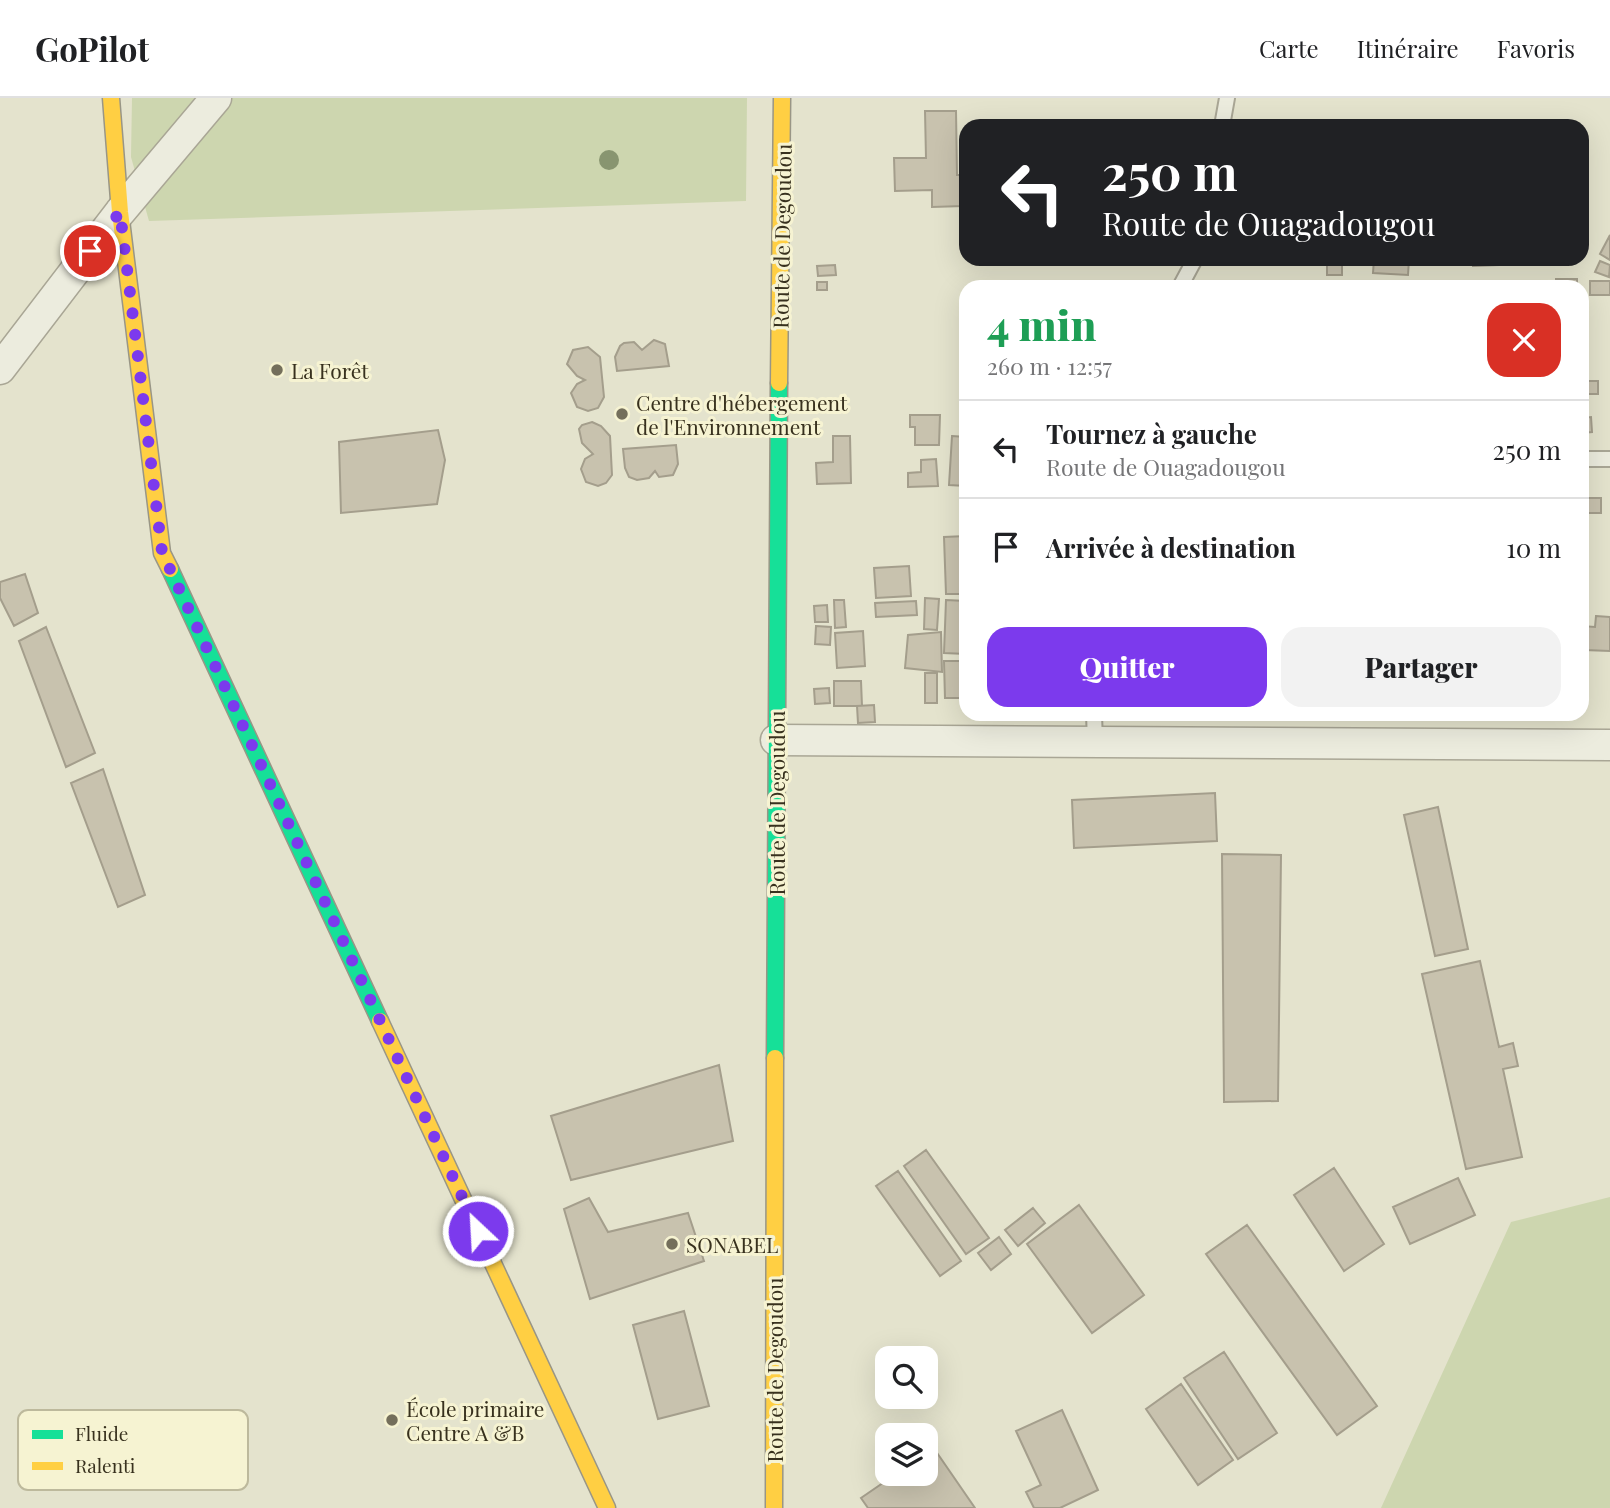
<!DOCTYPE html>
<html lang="fr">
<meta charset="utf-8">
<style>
:root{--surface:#fff;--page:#f2f2f2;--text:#202124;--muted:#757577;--line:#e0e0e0;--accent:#7c3aed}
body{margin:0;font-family:"Playfair Display",serif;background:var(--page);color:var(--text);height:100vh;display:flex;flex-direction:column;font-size:26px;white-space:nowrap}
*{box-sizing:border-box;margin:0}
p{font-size:23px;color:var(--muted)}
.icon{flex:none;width:38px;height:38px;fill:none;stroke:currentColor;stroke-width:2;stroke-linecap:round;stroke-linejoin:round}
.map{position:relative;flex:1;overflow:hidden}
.drawer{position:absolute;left:959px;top:182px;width:630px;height:441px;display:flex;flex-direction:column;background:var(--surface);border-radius:21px;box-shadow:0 7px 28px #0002}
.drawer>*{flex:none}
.hud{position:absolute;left:959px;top:21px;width:630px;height:147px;border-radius:21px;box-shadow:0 7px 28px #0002;background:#202124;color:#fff;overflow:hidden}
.controls{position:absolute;left:875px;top:1248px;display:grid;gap:14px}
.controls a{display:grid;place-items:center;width:63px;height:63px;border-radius:14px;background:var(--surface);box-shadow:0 7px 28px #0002;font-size:35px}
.pin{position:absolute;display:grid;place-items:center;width:60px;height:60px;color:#fff;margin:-30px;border:4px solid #fff;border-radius:50%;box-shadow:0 2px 7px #0007}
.me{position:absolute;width:77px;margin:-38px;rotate:335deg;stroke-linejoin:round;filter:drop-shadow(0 0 5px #0008)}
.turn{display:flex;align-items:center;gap:24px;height:147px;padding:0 28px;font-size:32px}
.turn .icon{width:91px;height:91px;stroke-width:2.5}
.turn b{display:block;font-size:49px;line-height:60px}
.round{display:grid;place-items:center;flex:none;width:74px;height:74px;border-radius:21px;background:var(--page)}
.headline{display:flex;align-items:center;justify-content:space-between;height:119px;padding:0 28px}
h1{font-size:42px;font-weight:800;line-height:52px;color:#1e9e55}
.cta{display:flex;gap:14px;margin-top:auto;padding:14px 28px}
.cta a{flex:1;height:80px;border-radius:21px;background:var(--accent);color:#fff;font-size:28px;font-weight:800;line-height:80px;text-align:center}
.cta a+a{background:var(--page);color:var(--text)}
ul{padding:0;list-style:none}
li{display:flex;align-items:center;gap:21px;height:98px;padding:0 28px;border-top:2px solid var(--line)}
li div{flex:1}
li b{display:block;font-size:26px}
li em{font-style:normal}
header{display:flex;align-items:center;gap:42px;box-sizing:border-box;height:98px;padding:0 35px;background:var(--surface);border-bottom:2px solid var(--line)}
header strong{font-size:33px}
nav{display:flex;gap:38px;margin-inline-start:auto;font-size:24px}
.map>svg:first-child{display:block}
.green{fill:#cdd6af}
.building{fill:#c8c2ae;stroke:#a49e8c;stroke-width:2}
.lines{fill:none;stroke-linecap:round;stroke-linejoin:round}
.lane-casing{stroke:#a9a695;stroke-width:18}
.street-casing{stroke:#a9a695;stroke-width:33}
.fast-casing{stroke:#999686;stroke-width:19}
.slow-casing{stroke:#999686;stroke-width:19}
.lane{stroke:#ececde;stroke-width:14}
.street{stroke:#ececde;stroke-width:30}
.fast{stroke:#16e098;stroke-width:16}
.slow{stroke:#ffcf43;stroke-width:16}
.tree{fill:#889570}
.route{stroke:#7c3aed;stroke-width:12;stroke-dasharray:0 21.6}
.poi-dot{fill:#746f5b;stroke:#f6f3d2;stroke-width:2.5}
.labels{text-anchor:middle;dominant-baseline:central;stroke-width:6;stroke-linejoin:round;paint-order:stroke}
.street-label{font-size:21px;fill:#38311e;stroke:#f6f3d2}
.poi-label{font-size:21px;fill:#38311e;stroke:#f6f3d2;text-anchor:start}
.key{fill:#f6f3d2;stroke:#bdb99c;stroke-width:2}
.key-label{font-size:19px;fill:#38311e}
</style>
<header>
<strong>GoPilot</strong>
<nav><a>Carte</a><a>Itinéraire</a><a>Favoris</a></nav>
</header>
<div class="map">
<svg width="1610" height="1410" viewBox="0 0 1610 1410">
<rect width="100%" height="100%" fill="#e4e3cd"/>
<path class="green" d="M132,0H747L746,103L149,123L131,59Z
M1610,1099V1410H1381L1511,1124Z"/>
<path class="building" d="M925,13H956L957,77H966L963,108L932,109V92L895,93L894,60H926Z
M1610,137V162L1600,156Z
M1327,161H1342V177H1327Z
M1374,161H1409L1408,177L1373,175Z
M1472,161H1525V166L1473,168Z
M1600,163L1610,167L1609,179L1595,174Z
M835,167L836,177L818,178L817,168Z
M1556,181H1577V189H1556Z
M1590,183H1610V197H1590Z
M817,184H827V192H817Z
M654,242L665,246L669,268L617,273L615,259L620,248L624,245L634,244L642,252Z
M588,249L600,259L604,299L598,310L588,313L577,309L571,295L577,286L585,282L577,278L567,266L573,252Z
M1583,283H1598V296H1583Z
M910,317H940L939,347H915V329H910Z
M1591,319L1592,334L1582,335V320Z
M592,324L601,328L610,338L612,377L606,385L598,388L586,384L581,371L585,361L593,356L582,345L579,331L582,327Z
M438,332L445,362L437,406L341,415L339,344Z
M833,338H850L851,385L817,386L816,365L833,364Z
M952,338L966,339V388L949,387Z
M676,347L678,366L673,377L659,379L655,373L649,380L637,382L629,379L625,370L623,351Z
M936,361L938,388L908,389V375L921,374V362Z
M1582,400H1601V415H1582Z
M966,438V496H946L944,439Z
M909,468L911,498L876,500L874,470Z
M25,476L38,515L14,528L0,500V484Z
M925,500L939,501L937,532L924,531Z
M834,502H844L846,529L835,530Z
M946,502L966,503V556L944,555Z
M916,503L917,517L876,519L875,505Z
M827,507L828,524H815L814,508Z
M1596,518L1610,519V553L1585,552V547H1582V528L1595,529Z
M816,528L831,529L830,547L815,546Z
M46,529L95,655L66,669L19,543Z
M863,533L865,568L837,570L835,535Z
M941,534L942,574L905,570L908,537Z
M944,563H966V600H945Z
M925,575H937V605H925Z
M834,583H861L862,608H834Z
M829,590L830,605L815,606L814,591Z
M874,607L875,624L858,625L857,608Z
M1461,616H1522V618L1461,619Z
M103,671L145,797L118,809L71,685Z
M1215,695L1217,743L1074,750L1072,702Z
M1438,709L1468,851L1435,858L1404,717Z
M1222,756L1281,757L1278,1003L1224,1004Z
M1480,863L1499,949L1513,945L1518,968L1503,971L1522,1059L1466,1071L1422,876Z
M719,967L733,1043L571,1082L551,1018Z
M926,1052L989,1140L966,1156L904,1068Z
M1334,1070L1384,1146L1344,1173L1294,1097Z
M898,1073L961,1163L940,1178L876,1088Z
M1458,1080L1475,1117L1410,1146L1393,1109Z
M589,1100L608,1134L688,1115L704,1163L590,1201L564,1111Z
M1079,1107L1144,1197L1092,1235L1027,1146Z
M1033,1110L1045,1125L1018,1148L1005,1132Z
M1247,1127L1377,1308L1337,1337L1206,1156Z
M999,1139L1011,1156L991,1172L978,1155Z
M684,1213L709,1308L658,1321L633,1227Z
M1224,1254L1277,1335L1238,1361L1184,1280Z
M1181,1286L1233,1362L1198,1387L1146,1311Z
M1062,1312L1098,1392L1060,1410H1034L1026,1394L1041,1387L1016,1333Z
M933,1349L975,1410H868L861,1400L896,1376H926V1355Z"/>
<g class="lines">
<defs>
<path id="lane" d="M1222,28L1227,0
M1180,189L1195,161
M1582,361H1610
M1094,616L1095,644"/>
<path id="street" d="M0,271L120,114L216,0
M776,642L1610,647"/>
<path id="fast" d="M170,471L380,923
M775,960L779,285"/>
<path id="slow" d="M111,0L120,114L162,455L170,471
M779,285L782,0
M380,923L607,1410
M774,1410L775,960"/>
</defs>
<use href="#lane" class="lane-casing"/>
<use href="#street" class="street-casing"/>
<use href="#fast" class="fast-casing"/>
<use href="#slow" class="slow-casing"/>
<use href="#lane" class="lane"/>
<use href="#street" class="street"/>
<use href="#fast" class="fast"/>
<use href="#slow" class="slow"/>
</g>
<circle class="tree" cx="609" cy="62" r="10"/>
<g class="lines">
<path class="route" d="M90,153L120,114L162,454L478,1133"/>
</g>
<g class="poi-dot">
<circle cx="277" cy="272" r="7"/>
<circle cx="622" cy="316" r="7"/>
<circle cx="672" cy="1146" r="7"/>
<circle cx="392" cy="1322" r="7"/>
</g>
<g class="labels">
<g class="street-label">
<text transform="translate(781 138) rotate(-89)">Route de Degoudou</text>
<text transform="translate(776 705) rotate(-90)">Route de Degoudou</text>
<text transform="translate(774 1272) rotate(-90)">Route de Degoudou</text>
</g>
<g class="poi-label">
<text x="291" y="272">La Forêt</text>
<text x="636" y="304">Centre d'hébergement<tspan x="636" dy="24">de l'Environnement</tspan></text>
<text x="686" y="1146">SONABEL</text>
<text x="406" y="1310">École primaire<tspan x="406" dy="24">Centre A &amp;B</tspan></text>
</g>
</g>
<rect x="18" y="1312" width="230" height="80" rx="10" class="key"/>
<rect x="32" y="1332" width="31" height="9" fill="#16e098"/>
<rect x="32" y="1364" width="31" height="8" fill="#ffcf43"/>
<g class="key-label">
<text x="75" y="1343">Fluide</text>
<text x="75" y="1375">Ralenti</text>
</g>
</svg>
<div class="controls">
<a><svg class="icon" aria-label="search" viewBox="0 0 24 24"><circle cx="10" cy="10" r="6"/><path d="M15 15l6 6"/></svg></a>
<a><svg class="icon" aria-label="layers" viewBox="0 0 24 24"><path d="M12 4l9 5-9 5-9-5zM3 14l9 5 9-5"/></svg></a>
</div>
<div class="pin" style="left:90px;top:153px;background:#d93025"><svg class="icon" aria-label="arrive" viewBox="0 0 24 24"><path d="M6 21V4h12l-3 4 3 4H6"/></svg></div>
<svg class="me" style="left:478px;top:1133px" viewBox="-20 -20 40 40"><circle r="17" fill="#7c3aed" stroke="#fff" stroke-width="3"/><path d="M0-11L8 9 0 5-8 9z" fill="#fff"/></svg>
<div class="hud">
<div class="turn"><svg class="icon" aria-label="left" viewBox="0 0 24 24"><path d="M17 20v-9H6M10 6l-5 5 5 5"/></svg><div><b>250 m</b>Route de Ouagadougou</div></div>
</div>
<section class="drawer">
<div class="headline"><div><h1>4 min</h1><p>260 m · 12:57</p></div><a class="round" style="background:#d93025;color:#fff"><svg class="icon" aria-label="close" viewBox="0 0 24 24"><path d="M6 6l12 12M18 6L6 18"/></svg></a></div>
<ul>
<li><svg class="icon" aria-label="left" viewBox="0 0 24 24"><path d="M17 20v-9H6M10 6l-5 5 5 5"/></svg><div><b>Tournez à gauche</b><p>Route de Ouagadougou</p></div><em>250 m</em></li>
<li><svg class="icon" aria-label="arrive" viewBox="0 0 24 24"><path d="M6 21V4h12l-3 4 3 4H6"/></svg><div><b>Arrivée à destination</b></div><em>10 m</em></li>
</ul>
<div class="cta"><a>Quitter</a><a>Partager</a></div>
</section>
</div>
